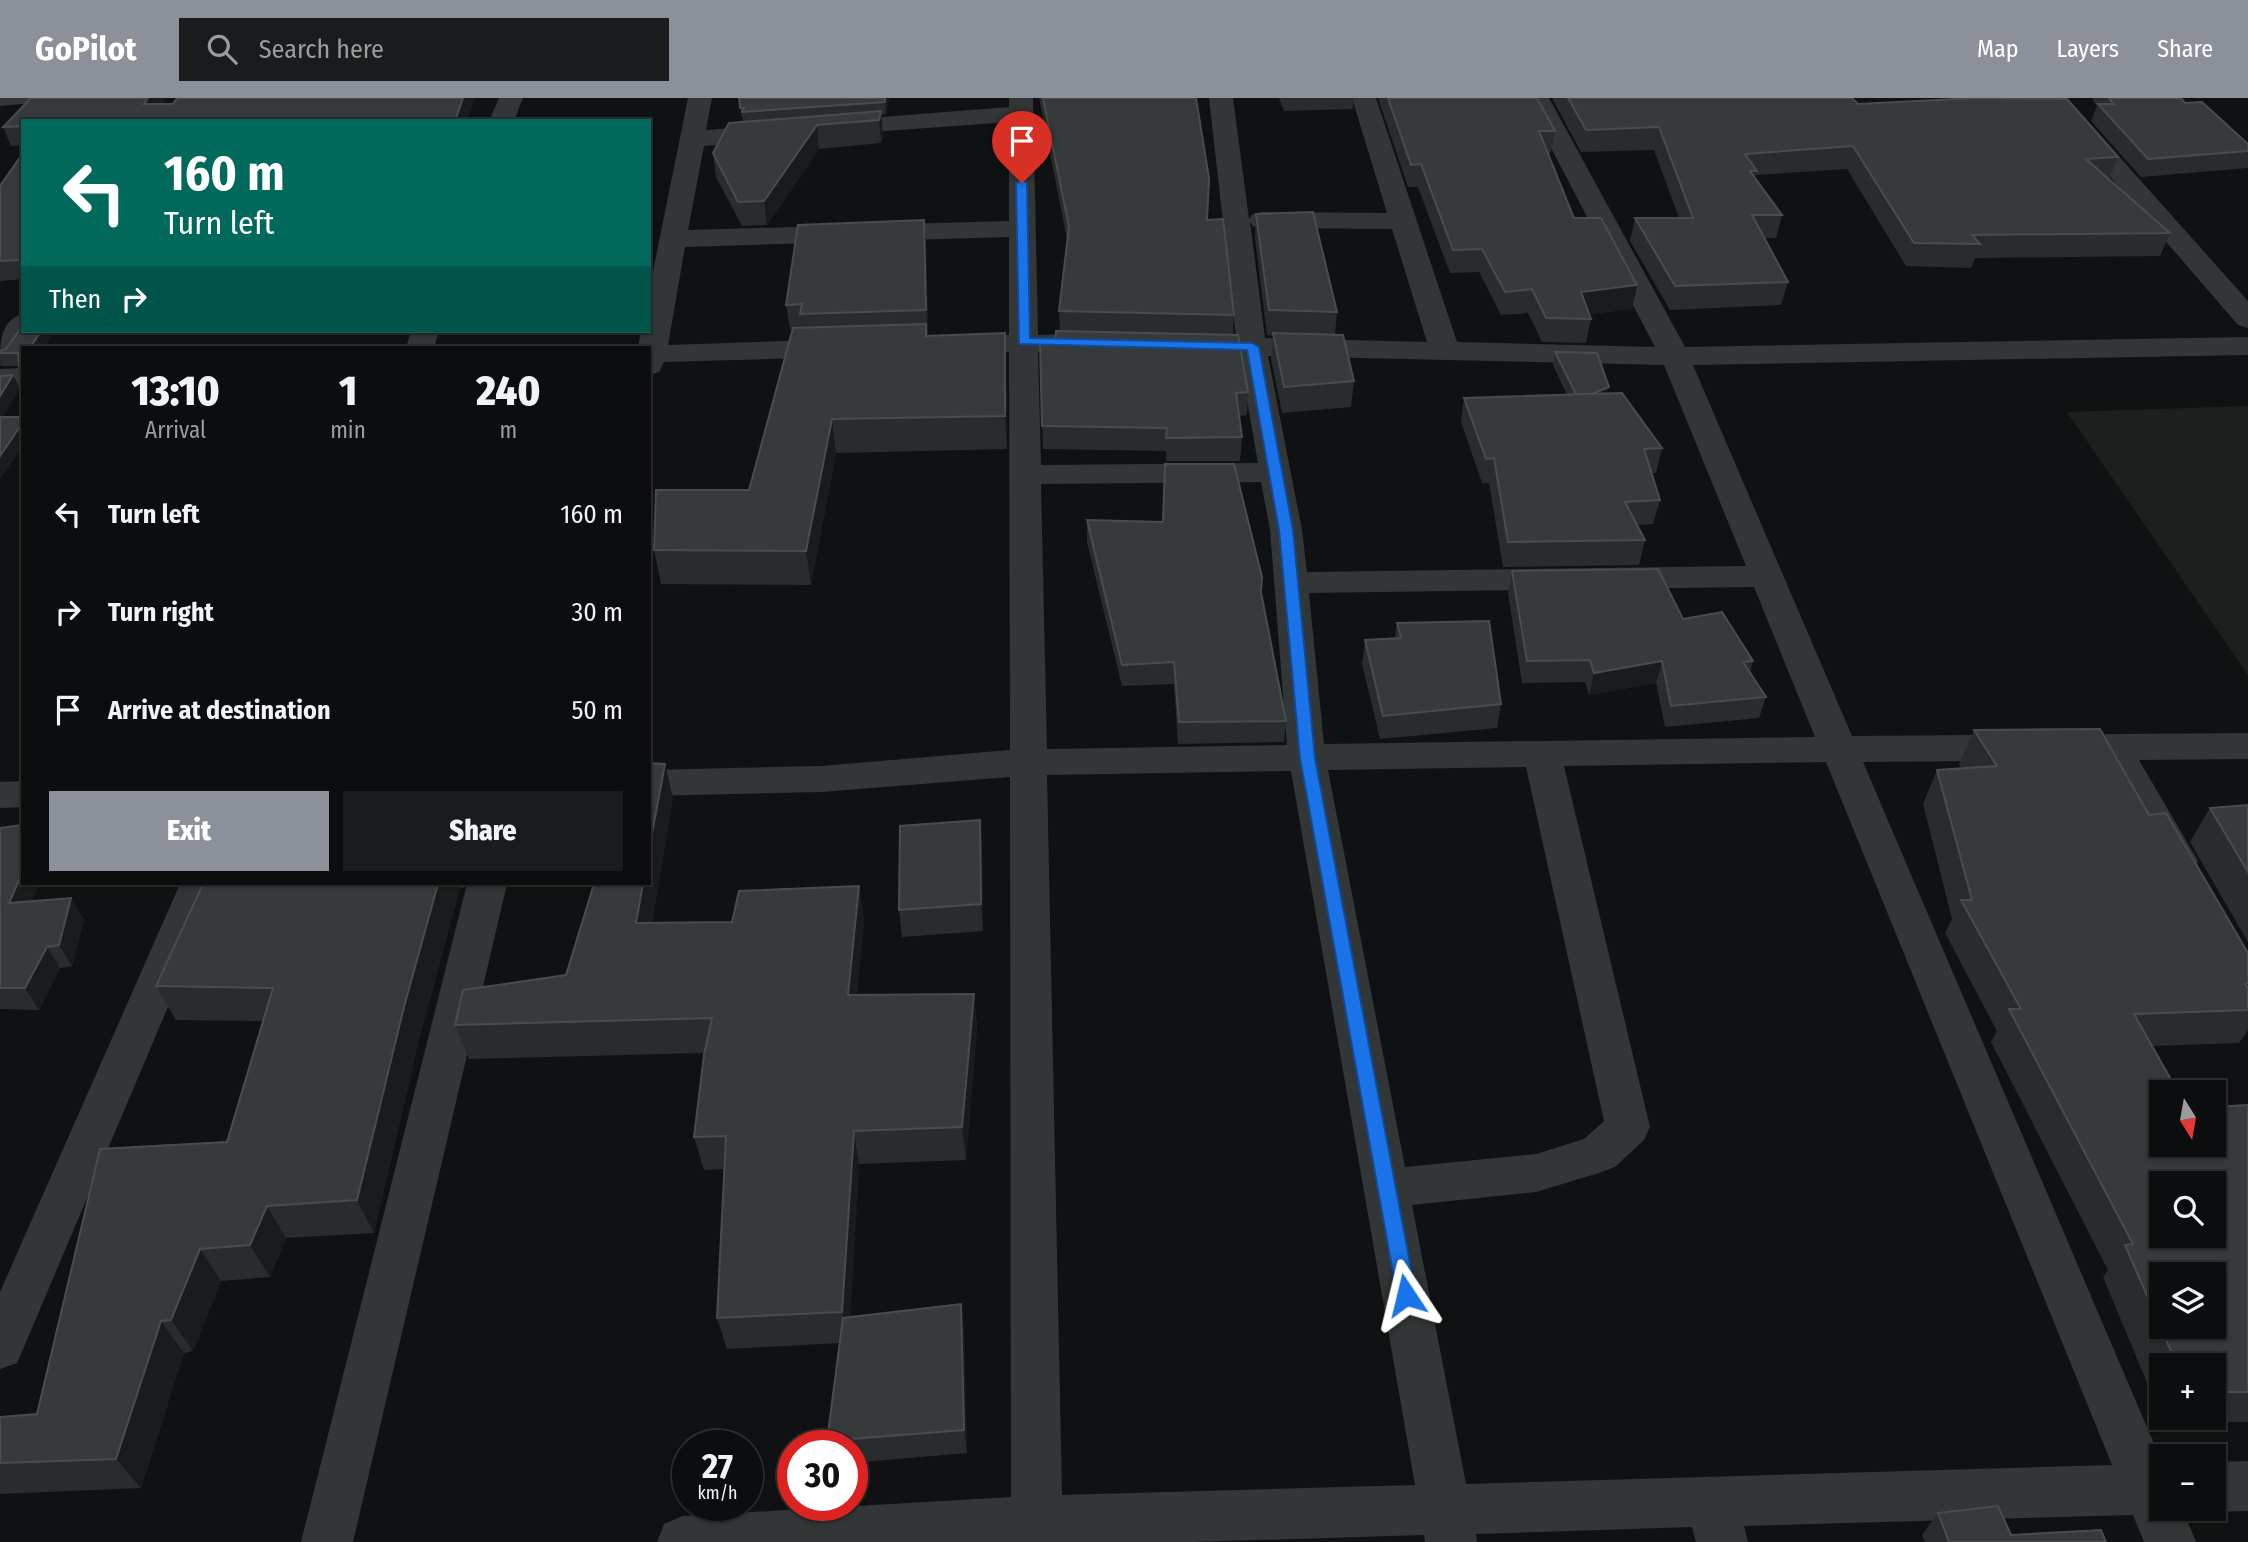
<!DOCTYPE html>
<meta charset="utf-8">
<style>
:root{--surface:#0c0d0e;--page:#1a1b1c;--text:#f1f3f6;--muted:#9a9c9e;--line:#2c2d2e;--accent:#8c9099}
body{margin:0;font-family:"Fira Sans Condensed",sans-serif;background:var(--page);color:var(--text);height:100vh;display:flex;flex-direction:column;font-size:26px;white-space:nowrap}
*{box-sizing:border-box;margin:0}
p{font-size:23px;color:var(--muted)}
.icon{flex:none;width:38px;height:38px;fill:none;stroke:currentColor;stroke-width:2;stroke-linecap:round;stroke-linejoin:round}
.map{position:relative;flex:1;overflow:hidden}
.details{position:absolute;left:21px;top:248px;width:630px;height:539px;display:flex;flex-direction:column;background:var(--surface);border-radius:0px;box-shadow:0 2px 5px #0004,0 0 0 2px var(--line)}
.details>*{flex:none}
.guide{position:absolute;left:21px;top:21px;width:630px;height:214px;border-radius:0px;box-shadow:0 2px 5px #0004,0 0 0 2px var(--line);background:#00695c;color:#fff;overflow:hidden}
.needle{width:46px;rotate:169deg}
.tools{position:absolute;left:2149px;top:982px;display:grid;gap:14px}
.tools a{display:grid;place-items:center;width:77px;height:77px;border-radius:0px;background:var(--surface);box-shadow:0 2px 5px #0004,0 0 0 2px var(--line);font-size:35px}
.speed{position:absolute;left:672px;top:1332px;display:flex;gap:14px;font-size:35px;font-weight:700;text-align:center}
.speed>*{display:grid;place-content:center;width:91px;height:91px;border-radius:50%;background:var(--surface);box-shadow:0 2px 5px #0004,0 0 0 2px var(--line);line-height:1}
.speed small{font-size:18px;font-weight:400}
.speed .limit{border:10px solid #d22;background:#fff;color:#111}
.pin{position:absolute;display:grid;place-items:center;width:60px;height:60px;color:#fff;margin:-72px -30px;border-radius:50% 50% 50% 0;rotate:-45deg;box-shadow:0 0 7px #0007}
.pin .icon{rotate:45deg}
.me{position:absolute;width:77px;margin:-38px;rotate:350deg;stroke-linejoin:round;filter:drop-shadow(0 0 5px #0008)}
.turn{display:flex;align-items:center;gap:24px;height:147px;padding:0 28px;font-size:32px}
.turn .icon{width:91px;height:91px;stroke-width:2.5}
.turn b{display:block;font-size:49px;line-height:60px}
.then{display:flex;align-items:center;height:66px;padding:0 28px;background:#0003;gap:14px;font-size:26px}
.eta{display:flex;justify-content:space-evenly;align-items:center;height:119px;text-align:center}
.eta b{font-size:42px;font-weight:800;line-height:49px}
.primary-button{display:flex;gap:14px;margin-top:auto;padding:14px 28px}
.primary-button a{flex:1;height:80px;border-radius:0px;background:var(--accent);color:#fff;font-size:28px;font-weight:800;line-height:80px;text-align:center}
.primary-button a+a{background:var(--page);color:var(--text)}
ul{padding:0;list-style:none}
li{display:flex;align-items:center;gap:21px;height:98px;padding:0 28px}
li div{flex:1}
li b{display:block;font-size:26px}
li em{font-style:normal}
header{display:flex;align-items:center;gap:42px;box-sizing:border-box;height:98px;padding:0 35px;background:var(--accent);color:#fff}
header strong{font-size:33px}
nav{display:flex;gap:38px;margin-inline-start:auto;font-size:24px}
.search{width:490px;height:63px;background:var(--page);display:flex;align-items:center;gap:18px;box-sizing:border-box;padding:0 24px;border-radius:0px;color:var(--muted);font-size:26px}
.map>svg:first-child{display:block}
.built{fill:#1d1e1e}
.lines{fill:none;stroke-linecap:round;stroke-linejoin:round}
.minor{fill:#323636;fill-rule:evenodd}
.wall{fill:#292c2d}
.shaded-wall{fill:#1a1b1c}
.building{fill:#363a3b;stroke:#474d4d;stroke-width:2;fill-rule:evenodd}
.route{fill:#1a73e8;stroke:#114b97;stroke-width:2}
</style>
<header>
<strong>GoPilot</strong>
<div class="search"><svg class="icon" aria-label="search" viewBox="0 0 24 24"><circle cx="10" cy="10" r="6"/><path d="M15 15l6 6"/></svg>Search here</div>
<nav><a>Map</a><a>Layers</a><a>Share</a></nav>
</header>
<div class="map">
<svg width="2248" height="1444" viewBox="0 0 2248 1444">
<rect width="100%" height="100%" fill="#101112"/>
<path class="built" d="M2248,308V577L2067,314Z"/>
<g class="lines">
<path class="minor" d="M0,0H36L33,5L0,8Z
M499,0H523L514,23H489Z
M688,0H712L706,32L774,27L783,30L787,35L783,40L774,43L704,48L688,132L1009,123V24L831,37L822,35L819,30L822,25L831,23L1009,9V0H1033L1038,237L1095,236L1105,239L1110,245L1105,251L1095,254H1038L1041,367L1258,365L1239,257L1177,253L1172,247L1177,241L1187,238L1236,239L1209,0H1233L1249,121L1253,116L1262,114L1387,115L1352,0H1376L1457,244L1655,249L1525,0H1549L1685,249L2248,239V257L1693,267L1852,638L2248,635V661L2139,662L2198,763L2192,773L2178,777L2164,773L2102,662L1863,664L2161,1362V1410H2182L2196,1444H2144L2133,1417L1744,1428L1748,1444H1696L1692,1429L1476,1436L1477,1444H1425L1424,1437L1191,1444H657L664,1426L683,1418L1011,1399L1010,679L821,694L649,698V672L821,668L1010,652L1009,254L952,255L942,252L937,246L942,240L952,237H1009V139L685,149L668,247L840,241L850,244L855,250L850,256L840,259L664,264L659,274L649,277V250H638L641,233H649V193ZM1250,124L1253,128L1262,130L1392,131L1427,244L1265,240ZM1268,258L1664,267L1746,468L1307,474L1302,432ZM1261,384L1270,432L1287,647L1047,651L1041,386ZM1754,489L1815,639L1324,646L1309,495ZM1826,664L2112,1367L1466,1386L1412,1107L1536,1094L1599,1075L1615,1069L1644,1042L1650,1029L1564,668ZM1526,669L1604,1023L1584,1041L1536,1056L1405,1069L1328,672ZM1291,673L1415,1387L1062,1397L1047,677Z
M2042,0H2067L2248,203V230L2238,227Z
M23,216V233H32L10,263L0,266C0,245 0,222 23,216Z
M411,233H439L434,250H406Z
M23,270V288L0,289V271Z
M23,683V709L0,710V684Z
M180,786H220L24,1249L17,1265L0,1271V1194Z
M467,786H507L353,1444H301Z
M2248,1363V1413L2214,1414L2206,1410H2214V1364Z"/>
</g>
<path class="wall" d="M31,0H166L162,6H173L177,0H475L467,23H23V47L11,48L3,29Z
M738,0H889L886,16L881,17L883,37L881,45L819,51L767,127L742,128L716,79L713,55L743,24Z
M1039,0H1196L1207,122L1234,217L1233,237L1248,294L1247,317L1239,318L1242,339L1240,363H1166V353L1043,351L1040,244H1055L1060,233L1059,213L1067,141Z
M1279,0H1353V11L1284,13Z
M1378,0H1537L1555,33L1551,55H1548L1574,120L1637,187L1632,211L1589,216L1591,221L1586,245L1542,244L1528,215L1501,217L1479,174L1450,175L1418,89H1408Z
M1552,0H1852L1858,6L2118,59L2109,81L2170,135L2160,158L1975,160L1971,170L1906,168L1847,71L1756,77L1755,80L1782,117L1776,140H1764L1788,184L1781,207L1670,212L1630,143L1635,120H1679L1654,52L1581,54Z
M2092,0H2181L2185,5L2248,46V70L2141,79L2091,23L2097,8Z
M23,55V181L0,183V88Z
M1256,116L1337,214L1335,236L1354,283L1351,309L1282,315L1271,261L1273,238L1267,237L1255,140Z
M926,145L928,236H927V238L1006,268L1007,351L836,355L811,487L661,486L654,452L749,392L792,231H790L786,207Z
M23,227L19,268H1L0,265V253L6,251Z
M1555,254L1608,295L1662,350L1656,375H1651L1660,402L1653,426L1637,427L1645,442L1639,467L1503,469L1489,385H1482L1461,324L1464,300L1567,297L1553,267Z
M1087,422L1286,623L1284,644L1178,646L1174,586L1122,588L1087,444Z
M1512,473L1683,521L1753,563L1750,574L1766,599L1759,620L1665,629L1656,585L1589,597L1585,584L1522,585L1508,495Z
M1397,525L1501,606L1497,630L1380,641L1362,566L1365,542L1395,540Z
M1974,632L2149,717L2248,855V932L2239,945L2152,948L2161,1046L2248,1007V1324H2164L2162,1320H2214V1267H2161V1318L2103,1179L2108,1172L1991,944L1997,933L1945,835L1952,821L1923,706L1937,672L1962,671L1959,666Z
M673,700L652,825L732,824L859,788L864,823L857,897L974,896L977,929L966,1062L859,1066L850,1220L964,1230L967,1355L852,1365V1348H829L827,1343L840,1245L727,1251L717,1220L725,1071L704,1072L694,1039L704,955L469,961L455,927L566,877Z
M2248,707V844L2190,744L2210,710Z
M980,722L982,748L983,833L902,839L899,812Z
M0,730L39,786L32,803L84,821L72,868L60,870L39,912L0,911Z
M203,786H466L463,790H460L419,942L374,1135L286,1140L270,1179L221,1183L193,1253L184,1255L141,1390L0,1396V1319L37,1316L227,1044L263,923L176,922L156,888Z
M508,786H577L509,788Z
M1938,1415L2011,1437L2106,1444H1925L1922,1437Z"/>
<path class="shaded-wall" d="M148,0H166L153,23L144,6Z
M463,0H475L467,23H455Z
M885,0H889L886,16L885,4Z
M881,13L883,37L881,45L879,22Z
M817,27L819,51L767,127L764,103Z
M924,122L926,145L928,236L926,212Z
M23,157V169L19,162Z
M1637,187L1632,211L1576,218L1581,194Z
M41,233H55L44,250H30Z
M1005,235L1006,268L1007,351L1005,318Z
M23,262V275L19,268Z
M13,277L20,291L0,323V298Z
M1609,289L1606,302L1578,301Z
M832,321L836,355L811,487L806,453Z
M23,324V348L0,382V358Z
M1662,563L1656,585L1589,597L1594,575Z
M665,666L673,700L646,859L636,825L643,786H649V752Z
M980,722L982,748L983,833L981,806Z
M23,773V786H39L23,827L9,805Z
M438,786H458L460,790L419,942L374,1135L357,1102L404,909Z
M859,788L864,823L854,930L848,897Z
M71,800L84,821L72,868L59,847Z
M47,849L60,870L39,912L25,890Z
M974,896L977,929L966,1062L962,1029Z
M854,1033L859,1066L849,1245L842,1214Z
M267,1108L286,1140L270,1179L250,1147Z
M200,1151L221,1183L193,1253L171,1222Z
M961,1206L964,1230L967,1355L964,1332Z
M161,1223L184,1255L141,1390L116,1361Z"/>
<path class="building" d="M31,0H148L144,6H173L177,0H463L455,23H23V28L3,29Z
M739,0H885V4L742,14L744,10H740Z
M1043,0H1196L1209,80L1207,122L1223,121L1234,217L1059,213L1069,129Z
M1388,0H1537L1555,33H1539L1574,120H1601L1637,187L1581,194L1591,221L1546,220L1532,191L1505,194L1482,151L1453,152L1421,66L1411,67Z
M1568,0H1852L1858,6L1976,0L2067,1L2118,59L2086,61L2170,135L1972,137L1980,146L1914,145L1853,48L1745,56L1757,73H1750L1782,117H1752L1788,184L1675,188L1635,120H1693L1659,29L1586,32Z
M2109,0H2181L2185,5L2202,4L2248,46V53L2148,61L2098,6H2113Z
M881,13L879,22L817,27L764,103L738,104L713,55L729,25Z
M23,55V157L19,162L0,163V88Z
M1313,114L1337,214L1269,212L1256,116Z
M924,122L926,212L800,216L802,206L786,207L798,127Z
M926,226V238L1005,235V318L832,321L806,453L654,452L656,392H749L793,230Z
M23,227V233H41L30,250H23V262L19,268L18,255H0V253L6,251Z
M1056,233L1238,237L1248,294L1236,295L1242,339L1166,340L1167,330L1042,328L1040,244H1055Z
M1273,235L1343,237L1354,283L1284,289Z
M1555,254L1597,255L1609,289L1592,296H1576Z
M13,277L0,298V278Z
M1622,295L1662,350L1644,351L1660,402L1625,404L1645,442L1508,444L1494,360L1486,361L1464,300Z
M0,319H23V324L0,358Z
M1165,366H1234L1262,479L1261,494L1286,623L1179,624L1174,564L1122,567L1087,422L1163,424Z
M1658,471L1683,521L1722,514L1753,563L1743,564L1766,599L1671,608L1662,563L1594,575L1590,562L1527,563L1512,473Z
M1489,523L1501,606L1383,618L1365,542L1401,540L1397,525Z
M2100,631L2149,717L2166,715L2248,855V885L2245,886L2248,890V912L2134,916L2178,994H2161V1046H2214V1009L2248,1007V1294H2214V1267H2177L2125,1147L2133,1146L2009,911H2021L1961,802H1972L1937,672L1997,668L1974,632ZM2161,1085H2214V1138H2161ZM2161,1176H2214V1228H2161Z
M649,665L665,666L649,752Z
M2248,707V774L2210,710Z
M980,722L981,806L899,812L900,728Z
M23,727V773L9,805L71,800L59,847L47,849L25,890H0V730Z
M203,786H438L404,909L357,1102L267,1108L250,1147L200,1151L171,1222L161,1223L116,1361L0,1365V1319L37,1316L100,1051L227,1044L273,890L156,888Z
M594,786H643L636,825L732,824L739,793L859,788L848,897L974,896L962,1029L854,1033L842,1214L717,1220L726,1038L694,1039L704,957L712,920L455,927L463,892L566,877Z
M961,1206L964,1332L827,1343L843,1220Z
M1998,1408L2011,1437L2101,1432L2106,1444H1949L1938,1415Z"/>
<path class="route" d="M1022,82L1027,85L1030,240L1252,245L1259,249L1293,432L1315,660L1416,1197L1413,1203L1406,1206L1399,1203L1397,1197L1300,660L1279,432L1247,252L1019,246L1016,85Z"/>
</svg>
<div class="tools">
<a><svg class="needle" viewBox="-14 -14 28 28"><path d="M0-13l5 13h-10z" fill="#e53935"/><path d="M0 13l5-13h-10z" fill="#9a9c9e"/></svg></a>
<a><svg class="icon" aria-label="search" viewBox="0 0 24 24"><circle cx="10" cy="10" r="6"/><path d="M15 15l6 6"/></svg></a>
<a><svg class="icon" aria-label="layers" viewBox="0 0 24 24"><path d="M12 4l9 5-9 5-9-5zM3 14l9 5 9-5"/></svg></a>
<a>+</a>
<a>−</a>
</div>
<div class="speed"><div>27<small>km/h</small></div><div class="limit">30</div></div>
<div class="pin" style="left:1022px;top:85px;background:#d93025"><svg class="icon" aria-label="arrive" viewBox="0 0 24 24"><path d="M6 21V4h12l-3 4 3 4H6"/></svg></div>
<svg class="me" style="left:1406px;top:1197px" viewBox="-20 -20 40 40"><path d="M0-17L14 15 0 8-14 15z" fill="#1a73e8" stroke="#fff" stroke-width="4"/></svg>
<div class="guide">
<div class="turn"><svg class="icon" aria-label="left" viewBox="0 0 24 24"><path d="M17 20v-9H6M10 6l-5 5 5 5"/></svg><div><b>160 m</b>Turn left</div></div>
<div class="then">Then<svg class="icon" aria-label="right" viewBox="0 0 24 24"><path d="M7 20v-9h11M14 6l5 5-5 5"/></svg></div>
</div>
<section class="details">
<div class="eta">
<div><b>13:10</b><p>Arrival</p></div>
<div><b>1</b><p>min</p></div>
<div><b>240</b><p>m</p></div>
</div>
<ul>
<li><svg class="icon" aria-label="left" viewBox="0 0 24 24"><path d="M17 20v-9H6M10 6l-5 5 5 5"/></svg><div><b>Turn left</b></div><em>160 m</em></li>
<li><svg class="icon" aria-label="right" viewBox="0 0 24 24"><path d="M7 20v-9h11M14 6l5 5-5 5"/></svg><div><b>Turn right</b></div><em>30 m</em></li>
<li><svg class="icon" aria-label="arrive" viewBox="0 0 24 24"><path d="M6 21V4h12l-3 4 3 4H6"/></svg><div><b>Arrive at destination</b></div><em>50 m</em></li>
</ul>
<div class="primary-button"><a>Exit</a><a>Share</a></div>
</section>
</div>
